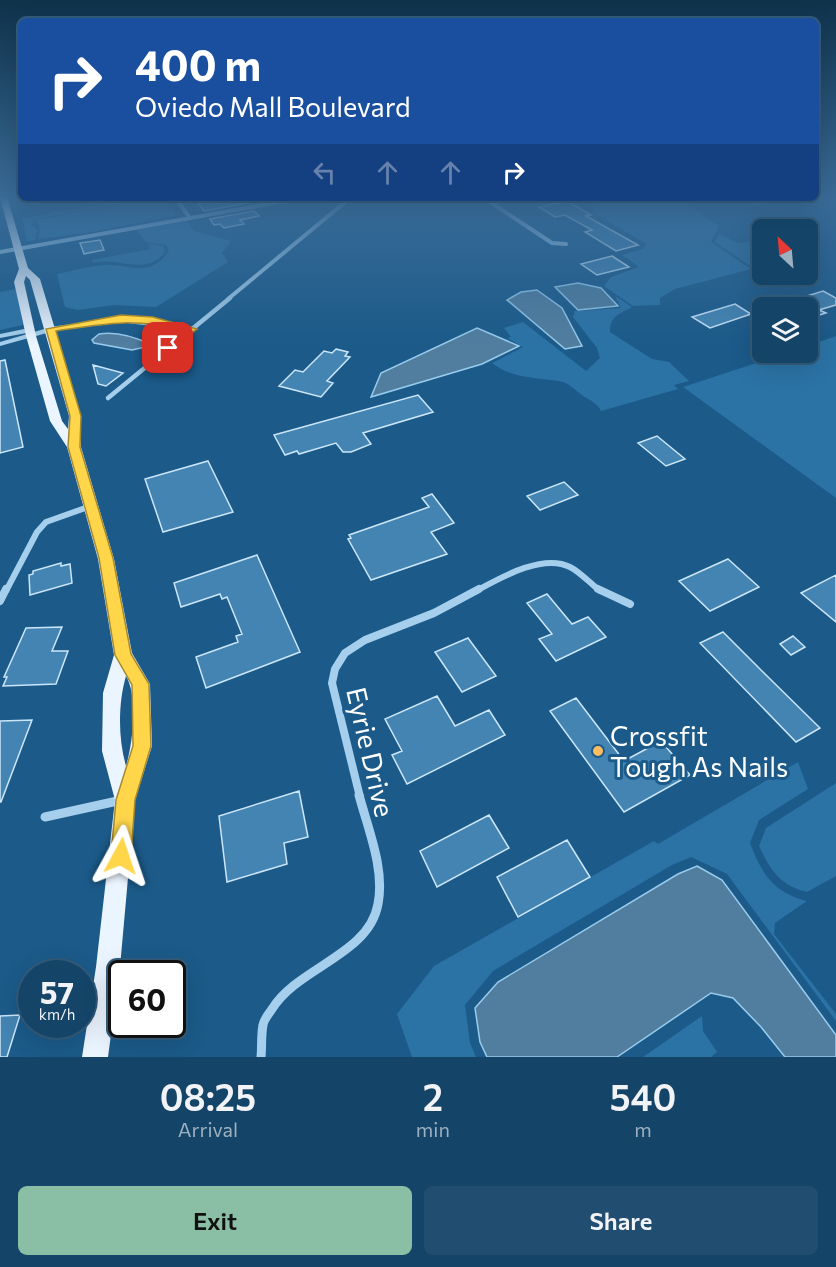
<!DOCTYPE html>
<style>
:root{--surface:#144467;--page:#214e70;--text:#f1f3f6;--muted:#9db0c0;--line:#335c7b;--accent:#8abfa5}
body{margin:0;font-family:Commissioner,sans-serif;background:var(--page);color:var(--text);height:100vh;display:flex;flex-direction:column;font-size:22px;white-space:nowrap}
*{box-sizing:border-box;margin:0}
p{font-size:20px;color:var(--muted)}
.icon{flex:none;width:33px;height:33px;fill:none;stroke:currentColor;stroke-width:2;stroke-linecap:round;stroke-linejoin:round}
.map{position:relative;height:1057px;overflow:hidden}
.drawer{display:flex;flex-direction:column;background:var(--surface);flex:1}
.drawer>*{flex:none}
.hud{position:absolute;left:18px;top:18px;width:801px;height:183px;border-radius:9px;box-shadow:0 6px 24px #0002,0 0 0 2px var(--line);background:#1a4fa0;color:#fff;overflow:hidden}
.needle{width:39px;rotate:334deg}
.controls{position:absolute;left:752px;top:219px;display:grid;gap:12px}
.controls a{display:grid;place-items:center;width:66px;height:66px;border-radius:9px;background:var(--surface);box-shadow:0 6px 24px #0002,0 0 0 2px var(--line);font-size:30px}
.speed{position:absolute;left:18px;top:960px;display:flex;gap:12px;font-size:30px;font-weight:700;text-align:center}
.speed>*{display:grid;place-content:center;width:78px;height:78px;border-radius:50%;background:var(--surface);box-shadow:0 6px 24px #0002,0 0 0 2px var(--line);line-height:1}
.speed small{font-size:15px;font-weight:400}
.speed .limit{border:3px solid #111;border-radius:9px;background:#fff;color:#111}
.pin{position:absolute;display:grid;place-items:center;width:51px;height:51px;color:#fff;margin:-26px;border-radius:12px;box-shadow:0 3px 9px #0006}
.me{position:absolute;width:66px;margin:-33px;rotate:5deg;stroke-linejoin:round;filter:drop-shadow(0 0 4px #0008)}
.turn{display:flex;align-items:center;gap:21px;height:126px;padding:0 18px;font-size:27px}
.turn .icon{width:78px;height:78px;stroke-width:2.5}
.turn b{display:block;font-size:42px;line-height:51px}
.lanes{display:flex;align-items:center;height:57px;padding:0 18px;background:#0003;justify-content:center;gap:30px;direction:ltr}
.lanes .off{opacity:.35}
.eta{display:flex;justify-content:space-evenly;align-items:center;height:102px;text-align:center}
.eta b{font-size:36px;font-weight:600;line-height:42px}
.action{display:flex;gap:12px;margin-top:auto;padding:12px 18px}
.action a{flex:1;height:69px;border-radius:9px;background:var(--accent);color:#111;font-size:24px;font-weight:600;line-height:69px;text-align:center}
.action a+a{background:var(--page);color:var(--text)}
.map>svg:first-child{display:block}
.green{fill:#2b73a5}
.water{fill:#517e9f;stroke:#98ccee;stroke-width:1.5}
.building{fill:#4484b2;stroke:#cbe6f9;stroke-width:1.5}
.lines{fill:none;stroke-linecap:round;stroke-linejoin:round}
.minor-far4{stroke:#a5cfec;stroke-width:4}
.minor-far3{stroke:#a5cfec;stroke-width:4.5}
.minor-far2{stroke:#a5cfec;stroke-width:6}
.minor-far1{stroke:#a5cfec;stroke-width:8}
.minor{stroke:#a5cfec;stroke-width:9}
.tertiary{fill:#a5cfec;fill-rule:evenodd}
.primary{fill:#ebf5ff;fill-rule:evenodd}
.route{fill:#ffd54a;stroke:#a68a30;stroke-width:1.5}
.poi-dot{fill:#fdbc62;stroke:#1b5a89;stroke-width:2}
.labels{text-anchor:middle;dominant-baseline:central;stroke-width:6;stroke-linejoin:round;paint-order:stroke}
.near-poi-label{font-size:27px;fill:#fff;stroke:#1b5a89;text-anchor:start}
.near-street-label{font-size:27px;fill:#fff;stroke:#1b5a89}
</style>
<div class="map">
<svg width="836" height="1057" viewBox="0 0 836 1057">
<rect width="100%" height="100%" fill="#1b5a89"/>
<path class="green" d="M138,198H153L34,219L32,225L37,230L35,240L27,241L22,218Z
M594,198H677L719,226L711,242L751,269L675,289L660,298V305L633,306L604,286L611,277L639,267L622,255L643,249L646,244L593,212V207L597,201Z
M152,199H165L176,215L92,232L38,239L40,230L36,220Z
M187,221L194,231L231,241L222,253L228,262L156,307L114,305L78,310L65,307L57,274C73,271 89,266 104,265C128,263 149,280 169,251L166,245L146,242L137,230Z
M719,234L737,243L762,240V267L755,269L715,242Z
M148,244L163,246L165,252C146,277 118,256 93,263L92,260L150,249Z
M16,289L23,325L0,330V292Z
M615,296L632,307C619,314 610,316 610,332L652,359L669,362L689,381L674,385L678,389L601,411C597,403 591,401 583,396C576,391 568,382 559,381C536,378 511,378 492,363L523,347L507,338L511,337L504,328L523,322L586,371L600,358L597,348L573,317L575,311L621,308Z
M836,336V498L683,387L787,353L807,352V346Z
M798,762L808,789L759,820L750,843C762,874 773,892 807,901L775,923L774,934L836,1014V1021L727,874L691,857L672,865L493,971L465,1005L470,1043L476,1057H412L397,1014L434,966L654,841L658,844Z
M836,783V876L807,892C780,886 770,870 759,846L766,828Z
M702,1016L703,1031L717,1052L711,1057H643Z"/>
<path class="water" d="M578,283L601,288L618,306L578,310L555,287Z
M537,290L562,308L582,346L565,349L507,300L521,292Z
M477,328L519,346L482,364L371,397L381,373Z
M99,334C115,331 135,337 150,344V346L132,350L94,343L92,340Z
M697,866L722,880L836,1035V1057H785L761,1027L733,998L711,993L617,1057H487L480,1042L475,1008L498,982L678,874Z"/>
<path class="building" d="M228,198H243L248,203L204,211L198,203Z
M567,201L591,215L586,216L638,245L616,251L585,232L592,230L565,215L555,217L539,207Z
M254,211L259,216L240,220L244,224L224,228L220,224L214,225L210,219Z
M100,240L104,250L84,254L80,243Z
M612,256L629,267L597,275L581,264Z
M823,291L836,298V305L819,310L826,313L807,319V303L812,301L804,297Z
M735,304L751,314L710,328L692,317Z
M336,349L348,352L345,356L350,357L327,381L333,383L321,397L279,386L295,370L303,372L324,351L332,353Z
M5,360L23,447L0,453V361Z
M93,365L123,373L106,386L98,384Z
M418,395L433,412L363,433L371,444L351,452H343L336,443L299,454L297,451L285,455L274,435Z
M657,436L685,459L666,466L638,443Z
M208,461L233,512L163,532L145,479Z
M564,482L578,495L540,510L527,496Z
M432,494L454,523L431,532L447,554L371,580L348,539L351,538L349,535L429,507L422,498Z
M257,555L300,652L206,688L196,657L238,642L236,636L242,634L227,597L222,599L220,594L181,607L174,583Z
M728,559L759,587L710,611L679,581Z
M61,563V566L70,564L72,583L30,595L29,575L33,574V571Z
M836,575V622L801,593Z
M547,594L572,624L588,617L606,637L556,661L539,639L552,634L527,603Z
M62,627L52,651H68L56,684L3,686L7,677H4L26,628Z
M723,632L765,674L820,728L796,742L700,643Z
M793,636L805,647L791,655L780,644Z
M468,638L496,676L462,692L435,652Z
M437,696L455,726L489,710L505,735L407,784L392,755L402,751L385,719Z
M576,698L624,761L661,741L690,775L624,812L550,711Z
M32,720L1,802H0V721Z
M299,791L308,837L284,843L287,864L227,882L219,816Z
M489,815L509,848L437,887L420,851Z
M567,840L590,877L518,917L497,877Z
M20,1015L7,1057H0V1016Z"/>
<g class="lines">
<path class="minor-far4" d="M176,198L189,217
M484,198L552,243L566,244
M0,252L302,198
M228,299L350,198"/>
<path class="minor-far3" d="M51,329L122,320L192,329
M108,398L230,298"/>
<path class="minor-far2" d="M6,591L37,532L46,522L91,506
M476,591C500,578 543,553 570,567C580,572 590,583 600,591"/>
<path class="minor-far1" d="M598,589L630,604
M0,601L6,589
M360,797L332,683L335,669L345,653L365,640L434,613L479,589"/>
<path class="minor" d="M45,817L122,800
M261,1057C262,1047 261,1035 263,1025C264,1019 269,1014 272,1009C298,967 369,955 378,904C385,869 368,829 359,795"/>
<path class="tertiary" d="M51,327H54V331L0,346V342Z
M29,328L33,330L32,332L0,338V334Z"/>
<path class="primary" d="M0,197H7L28,268L40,279L81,416V447L114,559L132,653L150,684L152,746L135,800L120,967L108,1057H82L96,967L115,800L102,751L103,693L114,655L98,559L67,447L50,421L26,336L14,282L19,269ZM26,276L30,280L69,416L68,429L62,421L36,336L24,282ZM126,676C138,696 133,743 126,766C118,738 118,703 126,676Z"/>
</g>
<linearGradient id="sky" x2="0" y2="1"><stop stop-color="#0f324b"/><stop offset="0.57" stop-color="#396b97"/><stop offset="1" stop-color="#396b97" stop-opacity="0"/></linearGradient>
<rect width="836" height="345" fill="url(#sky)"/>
<path class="route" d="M121,315L153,317L197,329L168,351L163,348L164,346L185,330C132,318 108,323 56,331L81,416L80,447L113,558L131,654L149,684L151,746L135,800L131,856L128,863L121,866L114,863L111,856L116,800L133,746L132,685L115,655L99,558L68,447L70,416L46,329Z"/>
<circle class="poi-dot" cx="598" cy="751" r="6"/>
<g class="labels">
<g class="near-poi-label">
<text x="610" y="735">Crossfit<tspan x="610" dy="31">Tough As Nails</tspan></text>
</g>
<g class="near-street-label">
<text transform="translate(371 752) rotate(77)">Eyrie Drive</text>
</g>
</g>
</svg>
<div class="controls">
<a><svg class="needle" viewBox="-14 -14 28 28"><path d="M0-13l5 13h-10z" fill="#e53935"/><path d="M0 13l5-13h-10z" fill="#9db0c0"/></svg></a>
<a><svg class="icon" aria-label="layers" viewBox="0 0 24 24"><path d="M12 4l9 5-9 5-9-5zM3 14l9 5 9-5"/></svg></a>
</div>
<div class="speed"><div>57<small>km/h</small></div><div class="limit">60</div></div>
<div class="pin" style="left:168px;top:348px;background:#d93025"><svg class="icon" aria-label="arrive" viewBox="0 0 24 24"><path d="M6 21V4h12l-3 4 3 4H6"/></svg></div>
<svg class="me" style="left:121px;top:856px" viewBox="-20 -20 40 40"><path d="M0-17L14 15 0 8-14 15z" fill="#ffd54a" stroke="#fff" stroke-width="4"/></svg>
<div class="hud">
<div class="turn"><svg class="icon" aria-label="right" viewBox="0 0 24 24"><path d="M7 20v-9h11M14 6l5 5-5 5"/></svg><div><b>400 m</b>Oviedo Mall Boulevard</div></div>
<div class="lanes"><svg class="icon off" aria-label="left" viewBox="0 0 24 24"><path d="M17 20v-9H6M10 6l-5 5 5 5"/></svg><svg class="icon off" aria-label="ahead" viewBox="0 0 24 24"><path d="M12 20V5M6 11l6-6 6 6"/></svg><svg class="icon off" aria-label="ahead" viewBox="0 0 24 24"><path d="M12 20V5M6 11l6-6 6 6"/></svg><svg class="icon" aria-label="right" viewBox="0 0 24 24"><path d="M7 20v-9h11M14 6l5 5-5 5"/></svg></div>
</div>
</div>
<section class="drawer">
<div class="eta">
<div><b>08:25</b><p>Arrival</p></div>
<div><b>2</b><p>min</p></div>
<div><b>540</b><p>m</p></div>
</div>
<div class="action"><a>Exit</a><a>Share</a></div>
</section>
